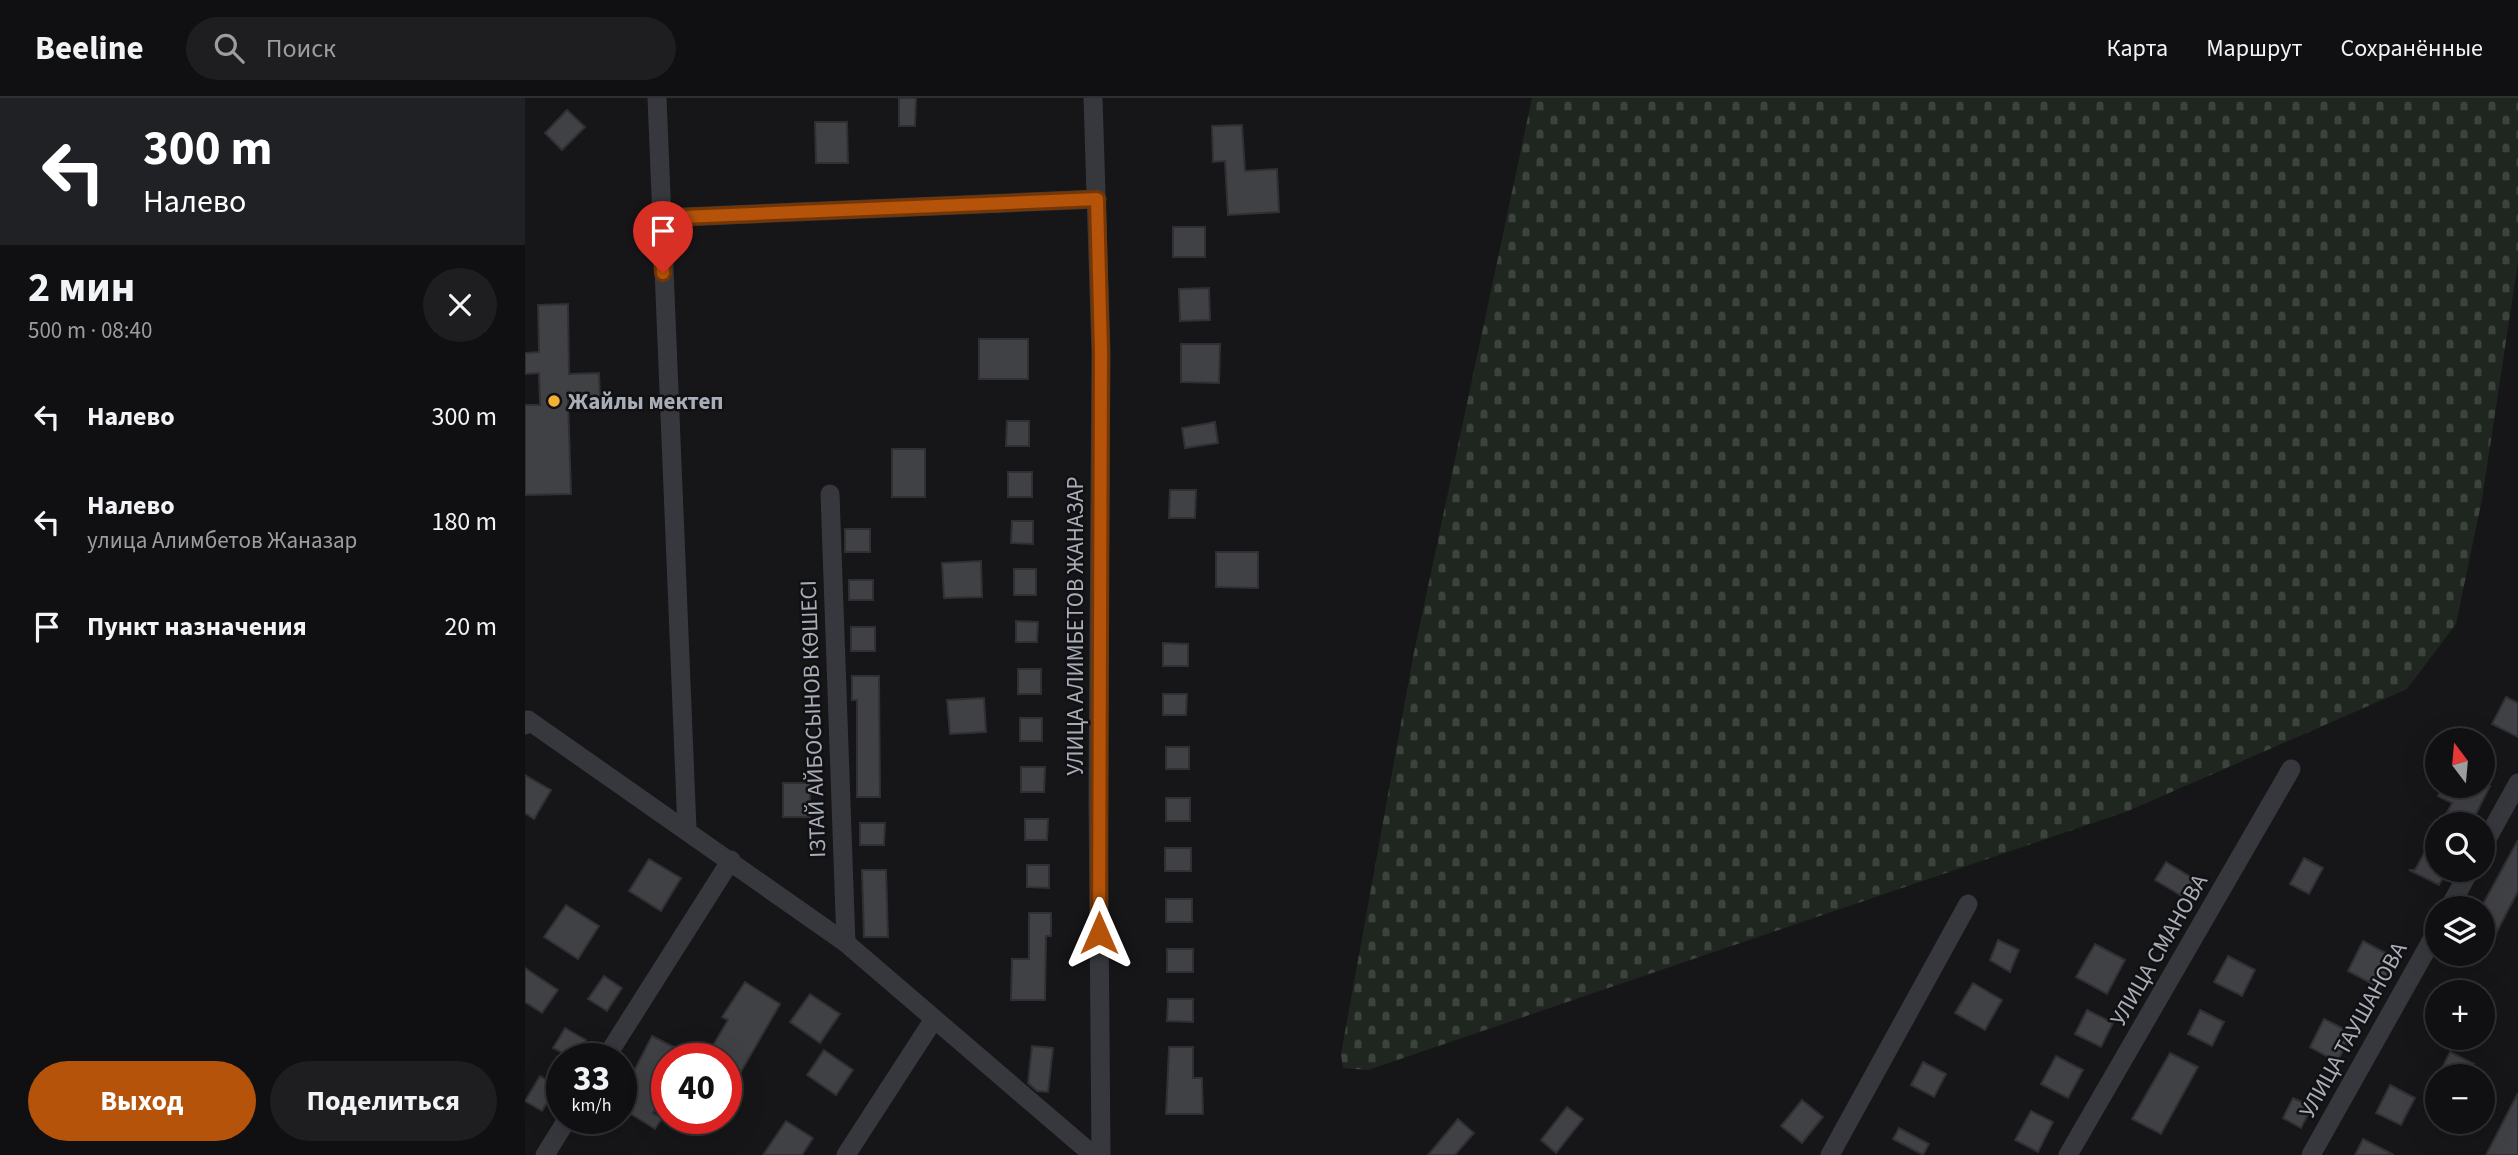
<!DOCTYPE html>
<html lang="ru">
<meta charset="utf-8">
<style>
:root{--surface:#101012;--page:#1e1e20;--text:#f1f3f6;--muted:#9c9d9f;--line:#303032;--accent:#b45309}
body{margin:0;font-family:"Source Sans 3",sans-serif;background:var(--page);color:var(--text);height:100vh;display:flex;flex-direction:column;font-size:26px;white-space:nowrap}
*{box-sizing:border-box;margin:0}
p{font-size:23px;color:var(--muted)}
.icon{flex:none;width:38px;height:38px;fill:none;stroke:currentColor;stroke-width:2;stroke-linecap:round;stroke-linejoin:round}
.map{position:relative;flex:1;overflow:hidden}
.panel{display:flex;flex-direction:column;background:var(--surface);width:525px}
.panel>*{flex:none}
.guide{background:#202124;color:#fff;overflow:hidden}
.needle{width:46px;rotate:344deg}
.tools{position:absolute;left:1900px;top:630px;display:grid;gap:14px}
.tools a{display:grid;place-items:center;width:70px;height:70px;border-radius:50%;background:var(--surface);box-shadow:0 7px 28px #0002,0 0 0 2px var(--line);font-size:35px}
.speed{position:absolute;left:21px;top:945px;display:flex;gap:14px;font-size:35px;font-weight:700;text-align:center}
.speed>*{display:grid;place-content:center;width:91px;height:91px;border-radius:50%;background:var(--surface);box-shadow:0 7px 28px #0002,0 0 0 2px var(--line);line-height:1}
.speed small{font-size:18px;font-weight:400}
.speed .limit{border:10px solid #d22;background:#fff;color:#111}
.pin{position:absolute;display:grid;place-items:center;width:60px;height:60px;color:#fff;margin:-72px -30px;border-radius:50% 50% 50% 0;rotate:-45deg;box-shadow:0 0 7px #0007}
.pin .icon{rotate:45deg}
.me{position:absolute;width:77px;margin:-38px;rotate:0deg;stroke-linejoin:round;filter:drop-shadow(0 0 5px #0008)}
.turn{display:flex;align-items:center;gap:24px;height:147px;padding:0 28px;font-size:32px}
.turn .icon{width:91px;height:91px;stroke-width:2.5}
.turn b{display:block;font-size:49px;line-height:60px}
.round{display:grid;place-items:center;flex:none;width:74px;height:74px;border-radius:37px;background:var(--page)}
.headline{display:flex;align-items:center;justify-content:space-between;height:119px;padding:0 28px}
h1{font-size:42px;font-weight:700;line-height:52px}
.action{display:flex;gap:14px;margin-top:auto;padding:14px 28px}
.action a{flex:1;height:80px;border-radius:42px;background:var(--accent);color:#fff;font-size:28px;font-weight:700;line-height:80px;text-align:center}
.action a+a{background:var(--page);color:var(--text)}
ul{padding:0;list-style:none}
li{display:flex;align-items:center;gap:21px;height:105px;padding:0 28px}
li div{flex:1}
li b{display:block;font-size:26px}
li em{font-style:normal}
header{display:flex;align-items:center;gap:42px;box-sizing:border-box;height:98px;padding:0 35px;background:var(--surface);border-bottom:2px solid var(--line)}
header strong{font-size:33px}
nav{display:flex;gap:38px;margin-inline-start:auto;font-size:24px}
.search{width:490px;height:63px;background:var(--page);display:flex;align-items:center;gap:18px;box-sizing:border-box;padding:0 24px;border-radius:38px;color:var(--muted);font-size:26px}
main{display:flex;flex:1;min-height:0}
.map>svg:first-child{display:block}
.cemetery{fill:url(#cemetery-stones)}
.building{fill:#404145;stroke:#303034;stroke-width:2}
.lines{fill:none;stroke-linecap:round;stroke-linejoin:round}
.minor{stroke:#37383d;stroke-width:19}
.route-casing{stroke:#753606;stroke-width:18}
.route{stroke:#b45309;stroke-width:12}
.poi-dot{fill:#f2b134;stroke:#111113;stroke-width:2.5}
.labels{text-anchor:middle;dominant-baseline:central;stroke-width:5;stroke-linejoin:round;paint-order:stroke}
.poi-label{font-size:23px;font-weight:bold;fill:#a8adb8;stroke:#111113;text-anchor:start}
.street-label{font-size:23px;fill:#a8adb8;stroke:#111113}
</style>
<header>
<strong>Beeline</strong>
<div class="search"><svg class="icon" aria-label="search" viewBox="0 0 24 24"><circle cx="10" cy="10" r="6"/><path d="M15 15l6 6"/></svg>Поиск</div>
<nav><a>Карта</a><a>Маршрут</a><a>Сохранённые</a></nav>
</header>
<main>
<section class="panel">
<div class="guide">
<div class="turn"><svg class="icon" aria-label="left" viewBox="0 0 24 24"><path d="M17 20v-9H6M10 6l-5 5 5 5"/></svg><div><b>300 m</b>Налево</div></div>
</div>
<div class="headline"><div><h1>2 мин</h1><p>500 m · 08:40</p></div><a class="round"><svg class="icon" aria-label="close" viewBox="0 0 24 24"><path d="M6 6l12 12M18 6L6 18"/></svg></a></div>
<ul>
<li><svg class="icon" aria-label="left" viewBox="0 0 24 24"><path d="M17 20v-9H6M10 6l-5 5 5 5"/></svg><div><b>Налево</b></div><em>300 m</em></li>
<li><svg class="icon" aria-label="left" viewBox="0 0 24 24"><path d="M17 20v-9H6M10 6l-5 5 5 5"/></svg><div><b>Налево</b><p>улица Алимбетов Жаназар</p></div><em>180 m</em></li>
<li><svg class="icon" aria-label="arrive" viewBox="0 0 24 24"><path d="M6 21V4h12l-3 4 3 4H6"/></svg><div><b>Пункт назначения</b></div><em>20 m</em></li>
</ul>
<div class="action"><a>Выход</a><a>Поделиться</a></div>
</section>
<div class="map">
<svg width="1993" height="1057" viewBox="0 0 1993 1057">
<defs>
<pattern id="cemetery-stones" width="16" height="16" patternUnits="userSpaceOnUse" patternTransform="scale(1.75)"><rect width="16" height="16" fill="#1e261f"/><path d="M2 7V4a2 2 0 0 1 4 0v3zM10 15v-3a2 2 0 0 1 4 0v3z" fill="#3c433d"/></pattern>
</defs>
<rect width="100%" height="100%" fill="#161618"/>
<path class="cemetery" d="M1007,0H1993V164L1957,401L1931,526L1882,591L1603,713L843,972L818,970L816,956L888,559Z"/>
<path class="building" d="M374,0H391L390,28H374Z
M42,12L60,29L37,52L20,35Z
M290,24H322L323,65H291Z
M717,27L720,73L752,71L754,114L703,117L700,63L688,64L687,28Z
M648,129H680V159H648Z
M684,190L685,222L655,223L654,191Z
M43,206L44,276L74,275L75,299L43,300L46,396L0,397V307H15L14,275L0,276V255L14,254L13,207Z
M454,241H503V281H454Z
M656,246H695L694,285L656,284Z
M482,323H504V348H481Z
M690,324L693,345L660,350L657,330Z
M367,351H400V399H367Z
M483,374H507V399H483Z
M645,392H671L670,420H644Z
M487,423H508V446L486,445Z
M320,431H345V454H320Z
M691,454H733V490L691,489Z
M456,463L457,499L419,500L417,465Z
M489,471H511V497H489Z
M324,482H348V502H324Z
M491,523L513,524L512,544H491Z
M326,529H350V553H326Z
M638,545L663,546V568H638Z
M493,571H516V596H493Z
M327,578H354L355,699H332V602H327Z
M638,596H662L661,617H638Z
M1981,599L1993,605V639L1967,626Z
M459,600L461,634L425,636L422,602Z
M495,620H517V643H495Z
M641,649H664V671H641Z
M496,669H520L519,694H496Z
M0,677L26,692L9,721L0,715Z
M258,685H285V719H258Z
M1918,688H1965L1946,726H1916L1927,705L1913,698Z
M641,700H665V723H641Z
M500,721H523L522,742H500Z
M335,725H360L359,747H335Z
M1993,742V793L1958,860V806Z
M1903,748L1913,753V772H1922L1914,787L1884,772H1890Z
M640,750H666V773H640Z
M1779,760L1798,770L1784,796L1765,786Z
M124,761L156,780L136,813L104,793Z
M1641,764L1671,782L1660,800L1630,782Z
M502,767H524V790L502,789Z
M337,772H361L363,839H339Z
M641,801H667V824H641Z
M41,807L74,828L53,861L19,839Z
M504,815H526V838H521L520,902H486L487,861H504Z
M1473,842L1494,852L1485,874L1465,862Z
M1838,843L1870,860L1855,890L1823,873Z
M1570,846L1600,862L1582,896L1551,879Z
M642,851H668V874H642Z
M1703,858L1730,872L1717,898L1689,884Z
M0,870L33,892L17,915L0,904Z
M79,878L97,890L82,913L63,901Z
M220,884L255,906L213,979L201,972V961H180L203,922L197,919Z
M1448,885L1477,902L1460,932L1430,915Z
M285,896L315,916L295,945L265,924Z
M643,901H668V924L642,923Z
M1562,912L1588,925L1576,949L1550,936Z
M1675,912L1699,924L1687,948L1663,936Z
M1799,921L1827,935L1812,964L1785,949Z
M40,930L61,942L50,961L28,950Z
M127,938L172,961H142V988L128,1015L137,1020L130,1031L96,1010V998Z
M507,948L528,950L523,994L512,993L503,985Z
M644,949H668V980H677L678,1016H641Z
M299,952L328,972L311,997L282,977Z
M1925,954L1949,966L1942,978H1913Z
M1645,955L1673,969L1636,1036L1607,1021Z
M1531,958L1558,972L1543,1000L1516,986Z
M1398,964L1421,976L1409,999L1386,987Z
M15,978L32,988L17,1013L0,1003Z
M1865,987L1890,1000L1876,1027L1851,1015Z
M1993,995V1057H1961Z
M1768,1000L1787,1009L1776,1030L1758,1020Z
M1277,1002L1298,1019L1277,1045L1256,1028Z
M1042,1009L1058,1021L1031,1055L1016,1042Z
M1506,1013L1528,1024L1513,1054L1490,1042Z
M933,1021L949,1035L930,1057H903Z
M261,1023L288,1040L277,1057H238Z
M1374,1030L1404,1046L1398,1057L1368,1041Z
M1838,1041L1869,1057H1830Z"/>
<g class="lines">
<path class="minor" d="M132,0L162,731
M568,0L576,254L573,696L576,1057
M135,120L572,101
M305,396L321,845
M0,627L3,622L321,845L568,1057
M1958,748L1993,685
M1924,810L1945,772
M80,961L206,762
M20,1057L43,1020
M321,1057L409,921
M1305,1057L1443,806
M1543,1057L1766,671
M1786,1057L1913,831"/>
</g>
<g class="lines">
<defs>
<path id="route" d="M138,175L135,120L572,101L576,254L574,835"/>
</defs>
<use href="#route" class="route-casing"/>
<use href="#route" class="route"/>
</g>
<circle class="poi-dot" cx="29" cy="303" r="7"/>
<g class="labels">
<g class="poi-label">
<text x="43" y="303">Жайлы мектеп</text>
</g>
<g class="street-label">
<text transform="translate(550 528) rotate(-90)">УЛИЦА АЛИМБЕТОВ ЖАНАЗАР</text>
<text transform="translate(288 621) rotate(-92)">ІЗТАЙ АЙБОСЫНОВ КӨШЕСІ</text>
<text transform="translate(1634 852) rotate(-60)">УЛИЦА СМАНОВА</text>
<text transform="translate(1828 932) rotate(-61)">УЛИЦА ТАУШАНОВА</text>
</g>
</g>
</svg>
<div class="tools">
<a><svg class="needle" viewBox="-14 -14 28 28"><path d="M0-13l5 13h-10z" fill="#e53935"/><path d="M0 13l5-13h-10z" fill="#9c9d9f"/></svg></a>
<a><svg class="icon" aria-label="search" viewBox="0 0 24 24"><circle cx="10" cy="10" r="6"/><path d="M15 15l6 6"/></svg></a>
<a><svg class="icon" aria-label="layers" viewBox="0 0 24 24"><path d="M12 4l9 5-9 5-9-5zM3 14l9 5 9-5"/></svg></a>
<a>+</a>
<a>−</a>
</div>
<div class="speed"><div>33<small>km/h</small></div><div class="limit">40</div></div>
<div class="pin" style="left:138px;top:175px;background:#d93025"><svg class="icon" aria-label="arrive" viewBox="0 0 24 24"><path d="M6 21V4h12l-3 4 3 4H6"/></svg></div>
<svg class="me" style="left:574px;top:835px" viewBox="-20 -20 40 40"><path d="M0-17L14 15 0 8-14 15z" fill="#b45309" stroke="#fff" stroke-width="4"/></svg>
</div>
</main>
